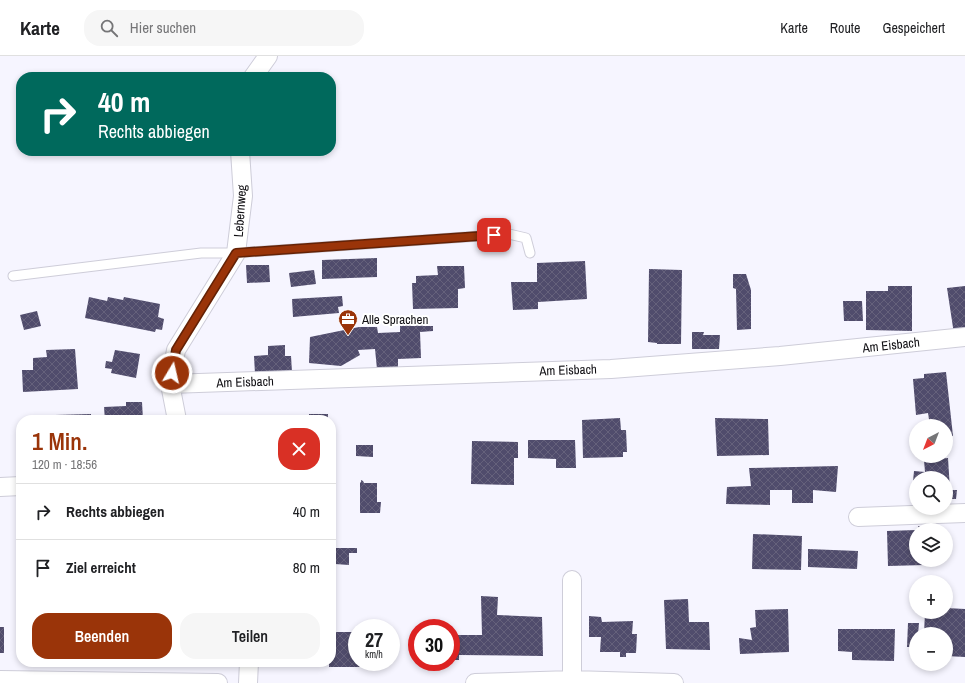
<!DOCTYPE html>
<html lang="de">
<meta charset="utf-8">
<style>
:root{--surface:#fff;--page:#f6f6f6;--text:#202124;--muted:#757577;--line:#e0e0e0;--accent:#9a3409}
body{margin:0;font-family:"Archivo Narrow",sans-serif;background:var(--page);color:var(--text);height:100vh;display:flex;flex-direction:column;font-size:15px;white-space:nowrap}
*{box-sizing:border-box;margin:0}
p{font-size:13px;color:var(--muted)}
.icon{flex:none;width:22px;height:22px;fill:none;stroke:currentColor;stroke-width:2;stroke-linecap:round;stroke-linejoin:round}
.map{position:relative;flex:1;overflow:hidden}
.drawer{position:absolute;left:16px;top:359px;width:320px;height:252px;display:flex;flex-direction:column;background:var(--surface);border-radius:16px;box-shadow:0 2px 6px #0003}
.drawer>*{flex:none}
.top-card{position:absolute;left:16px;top:16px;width:320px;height:84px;border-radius:16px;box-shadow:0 2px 6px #0003;background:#00695c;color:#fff;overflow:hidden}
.needle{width:26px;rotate:222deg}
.fabs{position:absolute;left:909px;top:363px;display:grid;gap:8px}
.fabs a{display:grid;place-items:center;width:44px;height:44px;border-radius:50%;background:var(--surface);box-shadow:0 2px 6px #0003;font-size:20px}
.speed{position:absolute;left:348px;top:563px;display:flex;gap:8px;font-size:20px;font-weight:700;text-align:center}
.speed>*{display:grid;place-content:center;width:52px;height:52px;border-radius:50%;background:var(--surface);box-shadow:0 2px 6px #0003;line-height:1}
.speed small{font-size:10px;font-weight:400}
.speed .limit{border:6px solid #d22;background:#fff;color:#111}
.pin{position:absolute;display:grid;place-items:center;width:34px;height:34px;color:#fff;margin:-17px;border-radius:8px;box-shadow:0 2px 6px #0006}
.me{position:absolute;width:44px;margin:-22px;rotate:9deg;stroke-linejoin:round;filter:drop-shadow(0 0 3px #0008)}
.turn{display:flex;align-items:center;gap:14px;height:84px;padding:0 16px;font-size:18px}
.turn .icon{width:52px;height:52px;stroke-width:2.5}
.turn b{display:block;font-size:28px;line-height:34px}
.round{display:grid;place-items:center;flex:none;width:42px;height:42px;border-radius:16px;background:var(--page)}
.overview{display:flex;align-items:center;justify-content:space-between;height:68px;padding:0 16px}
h1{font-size:24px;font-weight:600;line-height:30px;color:var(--accent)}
.button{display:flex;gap:8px;margin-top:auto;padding:8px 16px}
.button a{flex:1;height:46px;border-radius:16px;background:var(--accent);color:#fff;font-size:16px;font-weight:600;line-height:46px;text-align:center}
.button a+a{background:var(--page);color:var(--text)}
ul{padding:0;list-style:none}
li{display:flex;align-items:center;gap:12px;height:56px;padding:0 16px;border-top:1px solid var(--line)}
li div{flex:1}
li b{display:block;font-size:15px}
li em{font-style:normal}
header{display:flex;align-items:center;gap:24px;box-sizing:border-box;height:56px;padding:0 20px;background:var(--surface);border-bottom:1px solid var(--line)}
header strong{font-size:19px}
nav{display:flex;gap:22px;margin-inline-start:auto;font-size:14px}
.search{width:280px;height:36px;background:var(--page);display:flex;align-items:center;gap:10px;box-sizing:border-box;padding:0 14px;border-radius:16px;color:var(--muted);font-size:15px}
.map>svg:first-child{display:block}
.building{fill:url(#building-cross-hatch)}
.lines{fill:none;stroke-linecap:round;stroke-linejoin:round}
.service-casing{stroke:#cecdd9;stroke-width:11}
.minor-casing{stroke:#cecdd9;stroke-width:20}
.service{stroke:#fff;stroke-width:9}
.minor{stroke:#fff;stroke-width:18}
.route-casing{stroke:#642206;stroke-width:10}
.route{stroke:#9a3409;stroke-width:7}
.labels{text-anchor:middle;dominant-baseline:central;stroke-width:4;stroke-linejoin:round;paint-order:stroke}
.street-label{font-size:13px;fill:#100f13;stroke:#fff}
.poi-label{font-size:13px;fill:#100f13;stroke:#fff;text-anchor:start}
</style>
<header>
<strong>Karte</strong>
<div class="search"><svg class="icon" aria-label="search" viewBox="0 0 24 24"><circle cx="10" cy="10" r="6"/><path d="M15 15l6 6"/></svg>Hier suchen</div>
<nav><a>Karte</a><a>Route</a><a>Gespeichert</a></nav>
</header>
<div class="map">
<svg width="965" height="627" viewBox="0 0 965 627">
<defs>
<pattern id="building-cross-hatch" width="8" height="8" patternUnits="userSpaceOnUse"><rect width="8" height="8" fill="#504c6c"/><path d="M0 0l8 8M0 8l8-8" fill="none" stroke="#65617b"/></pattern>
</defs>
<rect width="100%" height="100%" fill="#f6f5ff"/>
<path class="building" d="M377,202V221L322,223V204Z
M585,205L587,243L538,246V253L513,254L511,226H537V207Z
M246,209H269L270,226L247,227Z
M437,210H464L465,232L458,233V252L413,253L412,227H416V220L438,219Z
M649,213L682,214L681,288H657V287L648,286Z
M314,214L316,228L291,231L289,217Z
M733,218H746L751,234V273L737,274L736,233L733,232Z
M888,230H912V275L866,274V235H888Z
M965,230V276L954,278L947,232Z
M342,240L343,250L338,251L339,257L293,261L292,243Z
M89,241L107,245L108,241L123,244L124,241L160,248L158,261L164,263L162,274L156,273L155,276L85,262Z
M843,245H862L863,265H844Z
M37,255L41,270L24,274L20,259Z
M428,265V270H433V275L420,276L421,302L398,303V312L377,313L375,293L358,294L360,299L341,310L309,307L310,281L359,271H377L378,277L400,276V267Z
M692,276H704L703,279H720L719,293H692Z
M285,289V300H291L292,316L255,318L254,300L268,299V290Z
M75,293L78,333L23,336L22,314H33V302L47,301L46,294Z
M115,294L140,298L136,322L111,317L112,313L105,312L106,305L112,306Z
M946,316L953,380L946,381V370H930L928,357L916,359L913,323L924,322V318Z
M126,346H142L143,364H105L104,351L126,350Z
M91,358V364H55V359Z
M309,358H328V364H309Z
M620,362L621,374H626L627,396H623V401L583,402L582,364Z
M715,362L768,363L769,399L717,400Z
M528,384H575L576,412H556V403L528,402Z
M472,385L518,386V402H514V429L471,428Z
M356,389H373V401L356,400Z
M16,392H21V423H19Z
M948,402L950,434H957L956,443H946V422H916V436H912L914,415L925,416L924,404Z
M838,410L836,436L813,434V447H792V434H770V449L726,448L727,431L751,430L749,412Z
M361,424L363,425L364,427H377V446H381L380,457H360V426L361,427Z
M918,470H930V474H918Z
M916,474V504H936V505L926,506L925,509L888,510L887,475Z
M753,478L802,480L801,514L752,513Z
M331,492H357V497H349V509L335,508V535L331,534Z
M808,493L858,495L857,513L808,511Z
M481,540L498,541L497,559L542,561L543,600L459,599V604H451V579H482Z
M688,543L689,566H709L710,594L666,593L664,544Z
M946,552L965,553V601L946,600V578H924L925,556H946Z
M788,553L789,596L740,598L739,582L752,584L750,572L756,571L755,554Z
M589,560L601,561L602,566L633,565L632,578H637L636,597H626V601H620V596H600L601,581H589Z
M908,567H919L918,578H916V591H907Z
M0,571H4V597H0Z
M838,573H895L894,605L852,604V596L838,595Z
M331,576H357V606H376V611H329V606H331Z
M412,580H417V604H413Z"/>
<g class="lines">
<defs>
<path id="service" d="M13,220L201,197H236L509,178L526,182L530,197"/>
<path id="minor" d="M253,21L268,0
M170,328L611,313L780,300L965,281
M177,364L170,328L176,294L236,197L243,140L240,95
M0,431L21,430
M858,461L965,457
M572,524V624
M0,624L218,627
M248,627L249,606
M475,627L572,624L674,627"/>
</defs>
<use href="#service" class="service-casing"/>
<use href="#minor" class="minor-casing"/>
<use href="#service" class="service"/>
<use href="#minor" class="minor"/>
</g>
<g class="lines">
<defs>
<path id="route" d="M172,317L176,294L236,197L494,179"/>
</defs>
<use href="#route" class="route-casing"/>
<use href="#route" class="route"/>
</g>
<defs>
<symbol id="office-pin" viewBox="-11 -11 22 30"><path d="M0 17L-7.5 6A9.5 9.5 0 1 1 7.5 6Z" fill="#9a3409" stroke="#fff"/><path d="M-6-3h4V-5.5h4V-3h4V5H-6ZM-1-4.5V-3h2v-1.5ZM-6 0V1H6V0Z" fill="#fff"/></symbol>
</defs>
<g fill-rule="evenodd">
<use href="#office-pin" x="337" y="252" width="22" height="30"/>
</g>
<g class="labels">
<g class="street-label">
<text transform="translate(240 155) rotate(-86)">Lebernweg</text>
<text transform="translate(891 289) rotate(-6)">Am Eisbach</text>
<text transform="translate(568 314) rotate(-2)">Am Eisbach</text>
<text transform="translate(245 326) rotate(-2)">Am Eisbach</text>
</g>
<g class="poi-label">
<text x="362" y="263">Alle Sprachen</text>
</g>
</g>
</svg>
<div class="fabs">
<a><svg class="needle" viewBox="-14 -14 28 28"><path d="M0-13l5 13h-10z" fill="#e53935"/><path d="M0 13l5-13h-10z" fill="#757577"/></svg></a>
<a><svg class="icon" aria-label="search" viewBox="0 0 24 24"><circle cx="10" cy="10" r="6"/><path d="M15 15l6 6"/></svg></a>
<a><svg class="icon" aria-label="layers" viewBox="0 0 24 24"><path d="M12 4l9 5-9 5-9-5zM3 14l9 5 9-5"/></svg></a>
<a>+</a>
<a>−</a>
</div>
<div class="speed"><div>27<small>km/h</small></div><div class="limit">30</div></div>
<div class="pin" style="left:494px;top:179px;background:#d93025"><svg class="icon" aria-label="arrive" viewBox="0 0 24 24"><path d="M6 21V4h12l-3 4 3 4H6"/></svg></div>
<svg class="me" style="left:172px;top:317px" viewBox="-20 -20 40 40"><circle r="17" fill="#9a3409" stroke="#fff" stroke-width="3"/><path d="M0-11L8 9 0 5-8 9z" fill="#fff"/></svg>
<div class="top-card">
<div class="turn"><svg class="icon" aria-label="right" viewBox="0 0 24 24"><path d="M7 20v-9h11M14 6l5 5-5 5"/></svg><div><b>40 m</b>Rechts abbiegen</div></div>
</div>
<section class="drawer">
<div class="overview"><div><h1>1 Min.</h1><p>120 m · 18:56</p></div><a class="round" style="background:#d93025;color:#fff"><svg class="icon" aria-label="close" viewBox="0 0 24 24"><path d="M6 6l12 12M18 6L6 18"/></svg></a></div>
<ul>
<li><svg class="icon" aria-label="right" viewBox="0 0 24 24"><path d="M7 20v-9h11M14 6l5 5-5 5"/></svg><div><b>Rechts abbiegen</b></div><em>40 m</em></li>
<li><svg class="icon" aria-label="arrive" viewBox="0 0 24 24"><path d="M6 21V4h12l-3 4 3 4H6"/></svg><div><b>Ziel erreicht</b></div><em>80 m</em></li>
</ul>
<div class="button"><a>Beenden</a><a>Teilen</a></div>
</section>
</div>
